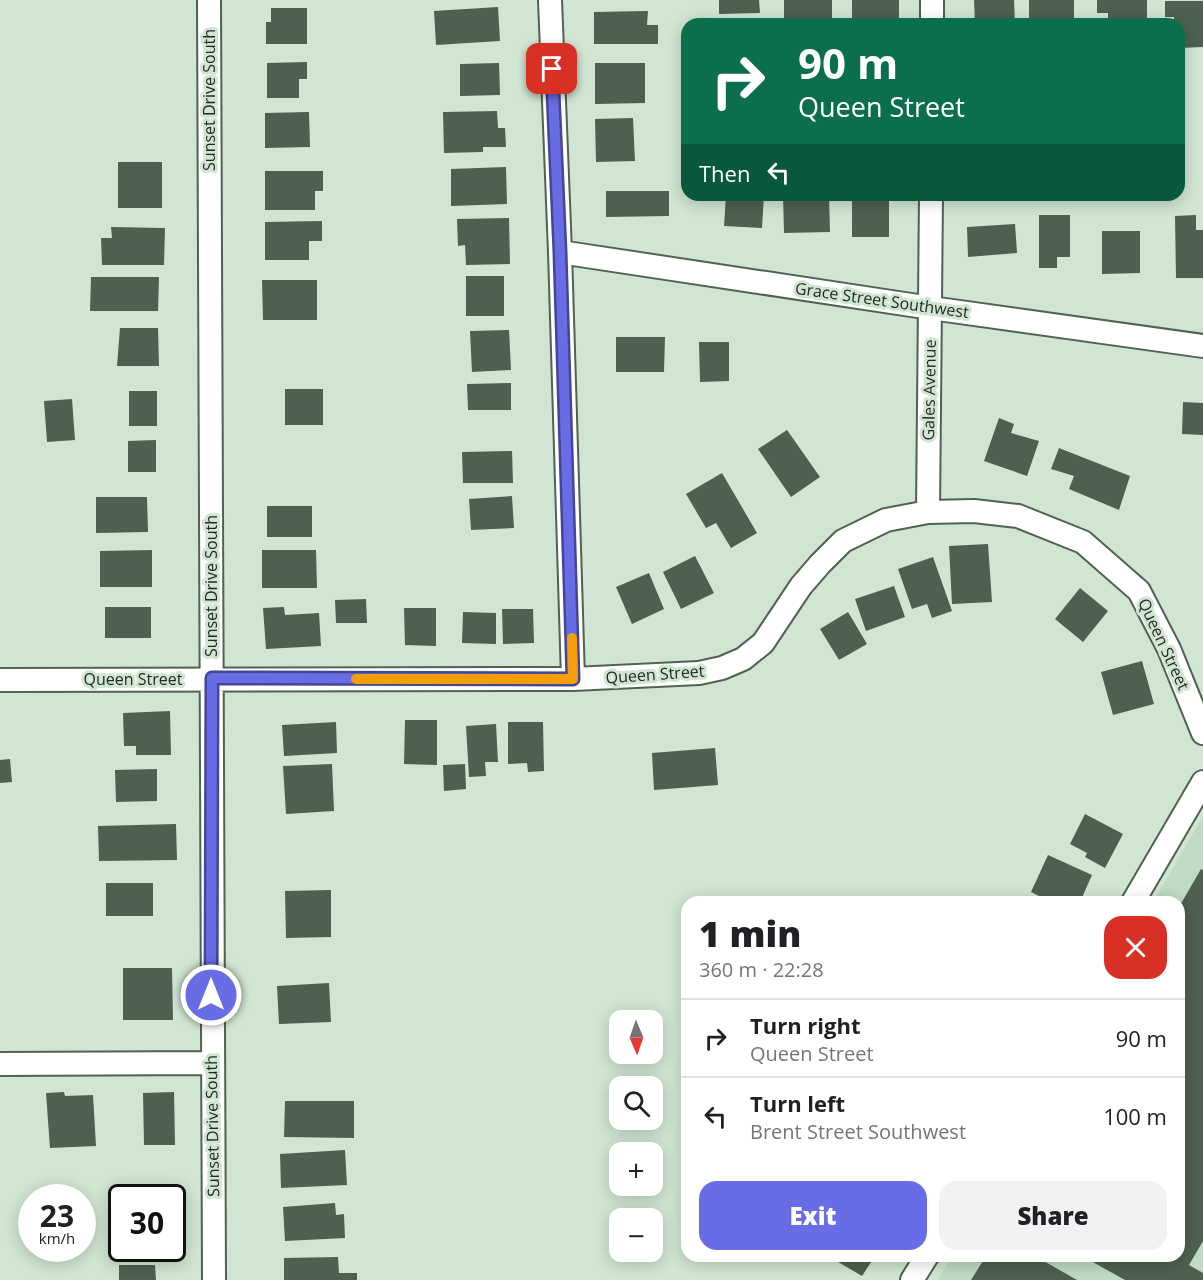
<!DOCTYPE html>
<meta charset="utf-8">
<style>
:root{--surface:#fff;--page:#f2f2f2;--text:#202124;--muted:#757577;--line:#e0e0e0;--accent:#686de6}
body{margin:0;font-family:"Open Sans",sans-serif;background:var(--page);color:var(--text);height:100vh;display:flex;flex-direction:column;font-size:22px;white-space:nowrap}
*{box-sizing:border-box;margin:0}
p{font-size:20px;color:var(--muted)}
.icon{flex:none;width:33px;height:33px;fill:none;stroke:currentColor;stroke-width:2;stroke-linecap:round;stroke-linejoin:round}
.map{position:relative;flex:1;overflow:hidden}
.drawer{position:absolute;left:681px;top:896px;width:504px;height:366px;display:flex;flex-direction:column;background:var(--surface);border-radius:18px;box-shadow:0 3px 15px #0003}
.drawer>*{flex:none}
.guide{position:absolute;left:681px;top:18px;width:504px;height:183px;border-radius:18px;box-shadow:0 3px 15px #0003;background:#0b6e4f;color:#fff;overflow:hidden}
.needle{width:39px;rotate:178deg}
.tools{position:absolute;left:609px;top:1010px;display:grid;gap:12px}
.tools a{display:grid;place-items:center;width:54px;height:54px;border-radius:12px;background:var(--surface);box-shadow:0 3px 15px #0003;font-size:30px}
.speed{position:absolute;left:18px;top:1184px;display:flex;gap:12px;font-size:30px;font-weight:700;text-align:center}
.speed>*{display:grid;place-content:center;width:78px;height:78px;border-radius:50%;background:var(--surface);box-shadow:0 3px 15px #0003;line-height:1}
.speed small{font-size:15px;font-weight:400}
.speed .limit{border:3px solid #111;border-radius:9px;background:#fff;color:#111}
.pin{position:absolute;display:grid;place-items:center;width:51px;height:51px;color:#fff;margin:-26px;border-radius:12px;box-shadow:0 3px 9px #0006}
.me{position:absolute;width:66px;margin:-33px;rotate:0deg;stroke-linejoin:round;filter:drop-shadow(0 0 4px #0008)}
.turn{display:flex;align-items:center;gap:21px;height:126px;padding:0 18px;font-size:27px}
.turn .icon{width:78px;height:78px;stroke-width:2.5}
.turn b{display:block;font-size:42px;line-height:51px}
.then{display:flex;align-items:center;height:57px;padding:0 18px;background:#0003;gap:12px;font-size:22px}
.round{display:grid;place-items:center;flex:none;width:63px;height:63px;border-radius:18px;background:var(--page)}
.head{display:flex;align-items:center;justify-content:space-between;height:102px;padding:0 18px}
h1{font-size:36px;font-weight:800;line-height:45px}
.button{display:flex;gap:12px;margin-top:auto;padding:12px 18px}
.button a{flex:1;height:69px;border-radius:18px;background:var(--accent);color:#fff;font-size:24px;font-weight:800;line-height:69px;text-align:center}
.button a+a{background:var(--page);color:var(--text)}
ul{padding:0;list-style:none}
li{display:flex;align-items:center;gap:18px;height:78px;padding:0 18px;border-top:2px solid var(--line)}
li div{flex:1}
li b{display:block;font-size:22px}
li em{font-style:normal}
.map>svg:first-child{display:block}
.built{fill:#c0dac3}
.building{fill:#4e6050}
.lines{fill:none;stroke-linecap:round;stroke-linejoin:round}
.minor-casing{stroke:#506252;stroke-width:26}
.minor{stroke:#fff;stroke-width:22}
.route-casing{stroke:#444796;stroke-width:15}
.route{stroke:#686de6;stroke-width:10}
.slow{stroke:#f59e0b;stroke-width:10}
.labels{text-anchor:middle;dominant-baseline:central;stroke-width:6;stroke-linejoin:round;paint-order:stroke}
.street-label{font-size:16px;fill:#232a24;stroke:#d0e5d2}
</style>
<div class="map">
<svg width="1203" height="1280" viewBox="0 0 1203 1280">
<rect width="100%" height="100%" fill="#d0e5d2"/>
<path class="built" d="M1203,816V1280H938L952,1256H1179V902L1154,901Z"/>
<path class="building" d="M719,0H759L760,13L719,14Z
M784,0H832V18H784Z
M852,0H899V24H852Z
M974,0H1014L1015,24H975Z
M1029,0H1074V24H1029Z
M1097,0H1147V24H1108V13H1097Z
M1165,1H1203V47L1179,48V24H1174V17H1165Z
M498,7L500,41L436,45L434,11Z
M271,8H307V44H266V22H271Z
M648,11L647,25H658V44H594V12Z
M307,62V79H299V98H267V63Z
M499,63L500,95L460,96V64Z
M595,63H645V103L595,104Z
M497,111L498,128H505L506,147H483V152L444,153L443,112Z
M309,112L310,147L265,148V113Z
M633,118L635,161L596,162L595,119Z
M118,162H162V208H118Z
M506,167L507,204L451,206V169Z
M265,171H323V191H315V210H265Z
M606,191H669V216L606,217Z
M726,195H764L762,228L724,226Z
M783,195H829L830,232L784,233Z
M852,195H889V237H852Z
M1039,215H1070V257H1057V268H1039Z
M1196,215V230H1203V278H1176L1175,216Z
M509,218L510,264L466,265L465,245L458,246L457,219Z
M322,221V241H309V260H265V222Z
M1015,224L1017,253L968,257L967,227Z
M111,227L165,228L164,265H102L101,238H112Z
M1102,231H1140V273L1102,274Z
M466,276H504V316H466Z
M91,277H159L158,311H90Z
M262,280H317V320H263Z
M120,328H158L159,366H117Z
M509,330L511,370L472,372L470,331Z
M616,337H665L664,372H616Z
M699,342H729V381L700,382Z
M511,383V410H468L467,384Z
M285,389H323V425H285Z
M129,391H157V426H129Z
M72,399L75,440L47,442L44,401Z
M1183,402L1203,403V435L1182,434Z
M999,418L1014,424L1011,433L1039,441L1027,476L984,461Z
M787,430L820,477L791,497L758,449Z
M156,440V472H128V441Z
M1059,448L1130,476L1119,510L1069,489L1074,476L1051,469Z
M512,451L513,483H463L462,452Z
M722,473L757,533L731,548L716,523L706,528L686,494Z
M512,496L514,528L471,530L469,499Z
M96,497H147L148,532L96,533Z
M267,506H312V537H267Z
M988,544L992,602L952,604L949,546Z
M152,550V587H100V551Z
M262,550H316L317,588H262Z
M695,556L714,593L681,609L663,572Z
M933,557L952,611L932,618L927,604L912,609L898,569Z
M649,573L664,609L632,624L616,587Z
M894,586L905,617L866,631L855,599Z
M1080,588L1108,611L1083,642L1055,619Z
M366,599L367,623H336L335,600Z
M105,607H151V638H105Z
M284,607L285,615L319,613L321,646L266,649L263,608Z
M404,608H436V646L405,645Z
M502,609H533L534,643L503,644Z
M463,612L496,613V644L462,643Z
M848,612L867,644L839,660L820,629Z
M1142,661L1154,704L1113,715L1101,672Z
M170,711L171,755H136V746H124L123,713Z
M405,720H437V765L404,764Z
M336,722L337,753L284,756L282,725Z
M508,722H543L544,771L528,772L527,763L508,764Z
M496,724L498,762H485L486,776L469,777L466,726Z
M715,748L718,785L654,790L652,753Z
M10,759L12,782L0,783V760Z
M332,764L334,811L286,814L283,766Z
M465,764L466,789L444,791L443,765Z
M157,769V801L116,802L115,770Z
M1085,814L1123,834L1105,868L1085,857L1087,853L1070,844Z
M176,824L177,860L99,861L98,826Z
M1048,855L1092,875L1080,902H1051L1031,892Z
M1201,869L1203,870V1241L1189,1265L1203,1273V1280H1125L1082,1256H1179V907Z
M106,883H153V916H106Z
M331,890V937L286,938L285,891Z
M123,968H172L173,1020H123Z
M329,983L331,1022L279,1024L277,986Z
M64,1092L65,1096L93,1095L96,1146L50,1148L46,1093Z
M174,1092L175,1145H144L143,1093Z
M285,1101H354V1138L284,1137Z
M345,1150L347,1185L281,1188L280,1154Z
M335,1203L336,1215L344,1214L345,1238L285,1241L283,1207Z
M835,1256H875L862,1276L833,1259Z
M986,1256H1035L1077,1280H971Z
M338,1257L339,1273H357V1280H284V1258Z
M119,1265H155L156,1280H119Z"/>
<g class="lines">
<defs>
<path id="minor" d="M209,0L214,1280
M550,0L560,252L573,679
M932,24V0
M560,252L931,308L1203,346
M928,512L931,195
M0,680L573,679L699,673L722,668L743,659L763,643L801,586L820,564L843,541L886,520L928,512L974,511L1018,516L1083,542L1139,591L1169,649L1203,733
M1133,902L1203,782
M0,1064L211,1063
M912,1280L927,1256"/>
</defs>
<use href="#minor" class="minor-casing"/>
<use href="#minor" class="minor"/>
</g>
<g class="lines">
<defs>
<path id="route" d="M211,995L212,678L573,679L560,252L552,69"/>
</defs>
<use href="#route" class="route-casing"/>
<use href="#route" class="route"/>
<path class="slow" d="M356,679H573L572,638"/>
</g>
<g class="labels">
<g class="street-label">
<text transform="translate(209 100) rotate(-90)">Sunset Drive South</text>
<text transform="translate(882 300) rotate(8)">Grace Street Southwest</text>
<text transform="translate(929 390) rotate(-89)">Gales Avenue</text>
<text transform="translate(211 586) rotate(-90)">Sunset Drive South</text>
<text transform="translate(1164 644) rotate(65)">Queen Street</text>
<text transform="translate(655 674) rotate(-4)">Queen Street</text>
<text x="133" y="679">Queen Street</text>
<text transform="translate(212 1126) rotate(-91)">Sunset Drive South</text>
</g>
</g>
</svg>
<div class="tools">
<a><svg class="needle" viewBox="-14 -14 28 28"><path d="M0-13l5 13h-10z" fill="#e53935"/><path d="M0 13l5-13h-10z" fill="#757577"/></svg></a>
<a><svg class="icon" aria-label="search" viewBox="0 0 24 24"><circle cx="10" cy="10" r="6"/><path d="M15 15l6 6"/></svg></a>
<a>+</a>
<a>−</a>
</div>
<div class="speed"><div>23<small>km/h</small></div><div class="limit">30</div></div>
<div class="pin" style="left:552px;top:69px;background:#d93025"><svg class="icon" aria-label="arrive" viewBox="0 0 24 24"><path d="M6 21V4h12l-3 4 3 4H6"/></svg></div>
<svg class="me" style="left:211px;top:995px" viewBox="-20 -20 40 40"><circle r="17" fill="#686de6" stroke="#fff" stroke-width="3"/><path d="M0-11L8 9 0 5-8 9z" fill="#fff"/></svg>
<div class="guide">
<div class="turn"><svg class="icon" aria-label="right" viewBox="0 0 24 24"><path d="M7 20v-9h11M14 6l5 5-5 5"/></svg><div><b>90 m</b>Queen Street</div></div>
<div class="then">Then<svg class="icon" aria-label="left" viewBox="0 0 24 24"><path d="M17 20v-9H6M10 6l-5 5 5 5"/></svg></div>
</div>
<section class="drawer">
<div class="head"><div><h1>1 min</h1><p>360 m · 22:28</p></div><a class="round" style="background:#d93025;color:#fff"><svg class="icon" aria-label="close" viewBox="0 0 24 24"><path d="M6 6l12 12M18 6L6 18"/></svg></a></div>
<ul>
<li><svg class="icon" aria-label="right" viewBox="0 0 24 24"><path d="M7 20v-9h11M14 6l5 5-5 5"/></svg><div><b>Turn right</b><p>Queen Street</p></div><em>90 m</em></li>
<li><svg class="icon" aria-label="left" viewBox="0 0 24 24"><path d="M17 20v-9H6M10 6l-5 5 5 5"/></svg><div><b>Turn left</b><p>Brent Street Southwest</p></div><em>100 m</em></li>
</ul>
<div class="button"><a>Exit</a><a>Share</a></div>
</section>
</div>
